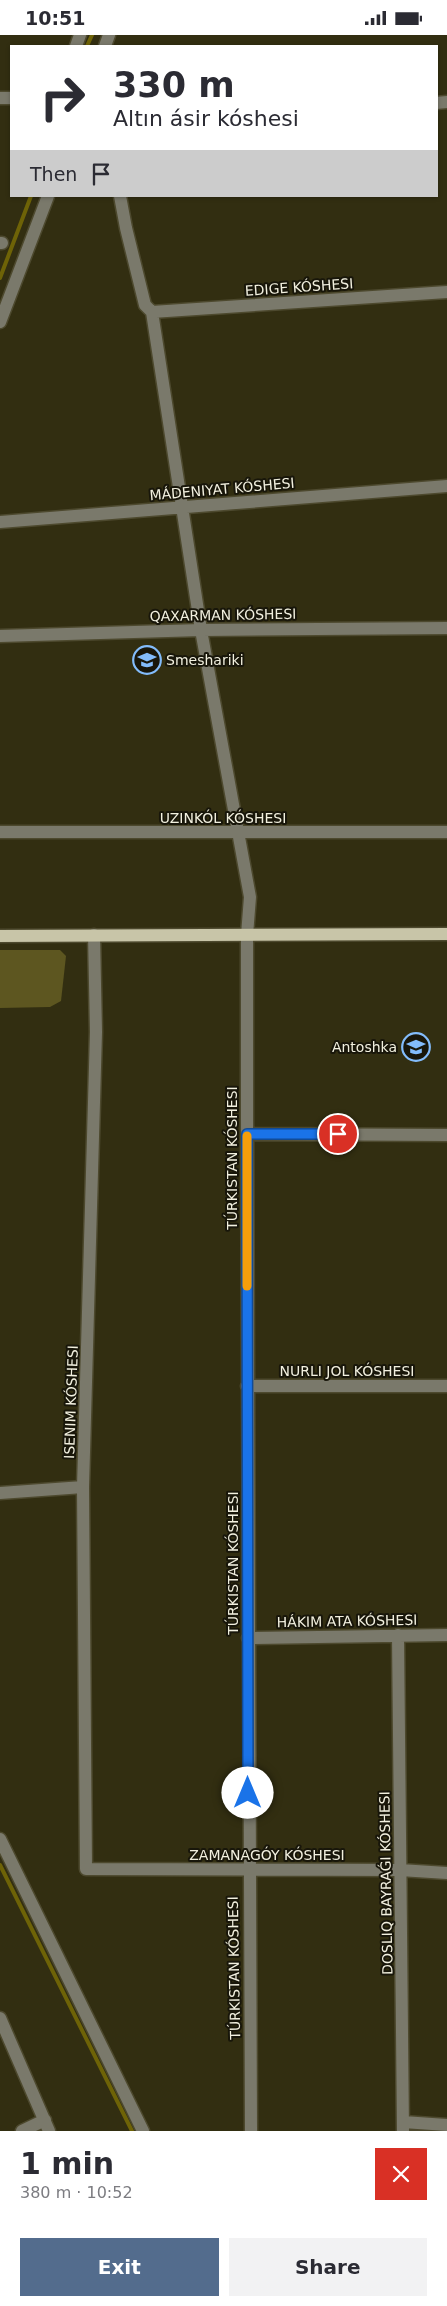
<!DOCTYPE html>
<meta charset="utf-8">
<style>
:root{--surface:#fff;--page:#f2f2f3;--text:#2b2b33;--muted:#7c7c81;--accent:#536c8d}
body{margin:0;font-family:"DejaVu Sans",sans-serif;background:var(--page);color:var(--text);height:100vh;display:flex;flex-direction:column;font-size:19px;white-space:nowrap}
*{box-sizing:border-box;margin:0}
p{font-size:16px;color:var(--muted)}
.icon{flex:none;width:28px;height:28px;fill:none;stroke:currentColor;stroke-width:2;stroke-linecap:round;stroke-linejoin:round}
.map{position:relative;height:2096px;overflow:hidden}
.drawer{display:flex;flex-direction:column;background:var(--surface);flex:1}
.drawer>*{flex:none}
.banner{position:absolute;left:10px;top:10px;width:428px;height:152px;border-radius:0px;box-shadow:0 1px 4px #0004;background:#fff;color:var(--text);overflow:hidden}
.pin{position:absolute;display:grid;place-items:center;width:42px;height:42px;color:#fff;margin:-21px;border:2px solid #fff;border-radius:50%;box-shadow:0 1px 5px #0007}
.me{position:absolute;width:55px;margin:-28px;rotate:0deg;stroke-linejoin:round;filter:drop-shadow(0 0 4px #0008)}
.turn{display:flex;align-items:center;gap:18px;height:105px;padding:0 20px;font-size:22px}
.turn .icon{width:65px;height:65px;stroke-width:2.5}
.turn b{display:block;font-size:35px;line-height:42px}
.then{display:flex;align-items:center;height:48px;padding:0 20px;background:#0003;gap:10px;font-size:19px}
.round{display:grid;place-items:center;flex:none;width:52px;height:52px;border-radius:0px;background:var(--page)}
.head{display:flex;align-items:center;justify-content:space-between;height:85px;padding:0 20px}
h1{font-size:30px;font-weight:700;line-height:38px}
.primary-button{display:flex;gap:10px;margin-top:auto;padding:10px 20px}
.primary-button a{flex:1;height:58px;border-radius:0px;background:var(--accent);color:#fff;font-size:20px;font-weight:700;line-height:58px;text-align:center}
.primary-button a+a{background:var(--page);color:var(--text)}
.status{display:flex;justify-content:space-between;align-items:center;height:35px;padding:0 25px;background:var(--surface);direction:ltr}
.status svg{height:14px;fill:currentColor}
.map>svg:first-child{display:block}
.green{fill:#5d5620}
.lines{fill:none;stroke-linecap:round;stroke-linejoin:round}
.stream{stroke:#6e6307;stroke-width:4}
.minor-casing{stroke:#4d492e;stroke-width:15}
.major-casing{stroke:#4d492e;stroke-width:15}
.minor{stroke:#7a796b;stroke-width:12}
.major{stroke:#c8c5a8;stroke-width:12}
.route-casing{stroke:#114b97;stroke-width:12}
.route{stroke:#1a73e8;stroke-width:9}
.slow{stroke:#f59e0b;stroke-width:9}
.labels{text-anchor:middle;dominant-baseline:central;stroke-width:4;stroke-linejoin:round;paint-order:stroke}
.street-label{font-size:14px;fill:#f2f0df;stroke:#18160a}
.poi-label{font-size:14px;fill:#f2f0df;stroke:#18160a;text-anchor:start}
</style>
<div class="status"><b>10:51</b><svg viewBox="0 0 49 12"><path d="M0 12V9h3v3zM5 12V6h3v6zM10 12V3h3v9zM15 12V0h3v12zM26 1h20v11H26zM47 4h2v5h-2z"/></svg></div>
<div class="map">
<svg width="447" height="2096" viewBox="0 0 447 2096">
<rect width="100%" height="100%" fill="#322e11"/>
<path class="green" d="M0,915H60L66,921L61,966L50,972L0,973Z"/>
<g class="lines">
<path class="stream" d="M87,11L92,0
M0,243L31,161
M0,1830L132,2096"/>
<defs>
<path id="minor" d="M76,11L80,0
M105,11L109,0
M0,63H11
M436,68L447,67
M120,161L126,193L145,270L152,277L201,595L250,862L247,900V1084L251,2096
M0,208H2
M152,277L447,257
M0,287L48,161
M0,487L447,451
M0,601L201,595L447,593
M0,797H447
M94,900L96,997L83,1452L86,1834L400,1835L447,1838
M247,1099L447,1100
M247,1351H447
M0,1458L83,1452
M398,1600L403,2096
M248,1603L447,1600
M0,1804L143,2096
M0,1983L49,2096
M403,2087L447,2090
M22,2096L45,2085"/>
<path id="major" d="M0,901L447,899"/>
</defs>
<use href="#minor" class="minor-casing"/>
<use href="#major" class="major-casing"/>
<use href="#minor" class="minor"/>
<use href="#major" class="major"/>
</g>
<g class="lines">
<defs>
<path id="route" d="M248,1758L247,1099H338"/>
</defs>
<use href="#route" class="route-casing"/>
<use href="#route" class="route"/>
<path class="slow" d="M247,1101V1251"/>
</g>
<defs>
<symbol id="school-ring" viewBox="-11 -11 22 22"><circle r="9.5" fill="#18160a" stroke="#83bcfb" stroke-width="1.5"/><path d="M0-5L7-2L0 1L-7-2ZM-4 1L0 2.5L4 1V4Q0 6-4 4Z" fill="#83bcfb"/></symbol>
</defs>
<g fill-rule="evenodd">
<use href="#school-ring" x="131" y="609" width="32" height="32"/>
<use href="#school-ring" x="400" y="996" width="32" height="32"/>
</g>
<g class="labels">
<g class="street-label">
<text transform="translate(299 252) rotate(-4)">EDIGE KÓSHESI</text>
<text transform="translate(222 454) rotate(-5)">MÁDENIYAT KÓSHESI</text>
<text transform="translate(223 580) rotate(-1)">QAXARMAN KÓSHESI</text>
<text x="223" y="783">UZINKÓL KÓSHESI</text>
<text transform="translate(232 1123) rotate(-90)">TÚRKISTAN KÓSHESI</text>
<text x="347" y="1336">NURLI JOL KÓSHESI</text>
<text transform="translate(71 1367) rotate(-88)">ISENIM KÓSHESI</text>
<text transform="translate(233 1528) rotate(-90)">TÚRKISTAN KÓSHESI</text>
<text transform="translate(347 1586) rotate(-1)">HÁKIM ATA KÓSHESI</text>
<text x="267" y="1820">ZAMANAGÓY KÓSHESI</text>
<text transform="translate(386 1848) rotate(-91)">DOSLIQ BAYRAǴI KÓSHESI</text>
<text transform="translate(234 1933) rotate(-91)">TÚRKISTAN KÓSHESI</text>
</g>
<g class="poi-label">
<text x="166" y="625">Smeshariki</text>
<text x="397" y="1012" text-anchor="end">Antoshka</text>
</g>
</g>
</svg>
<div class="pin" style="left:338px;top:1099px;background:#d93025"><svg class="icon" aria-label="arrive" viewBox="0 0 24 24"><path d="M6 21V4h12l-3 4 3 4H6"/></svg></div>
<svg class="me" style="left:248px;top:1758px" viewBox="-20 -20 40 40"><circle r="19" fill="#fff"/><path d="M0-13L10 11 0 6-10 11z" fill="#1a73e8"/></svg>
<div class="banner">
<div class="turn"><svg class="icon" aria-label="right" viewBox="0 0 24 24"><path d="M7 20v-9h11M14 6l5 5-5 5"/></svg><div><b>330 m</b>Altın ásir kóshesi</div></div>
<div class="then">Then<svg class="icon" aria-label="arrive" viewBox="0 0 24 24"><path d="M6 21V4h12l-3 4 3 4H6"/></svg></div>
</div>
</div>
<section class="drawer">
<div class="head"><div><h1>1 min</h1><p>380 m · 10:52</p></div><a class="round" style="background:#d93025;color:#fff"><svg class="icon" aria-label="close" viewBox="0 0 24 24"><path d="M6 6l12 12M18 6L6 18"/></svg></a></div>
<div class="primary-button"><a>Exit</a><a>Share</a></div>
</section>
